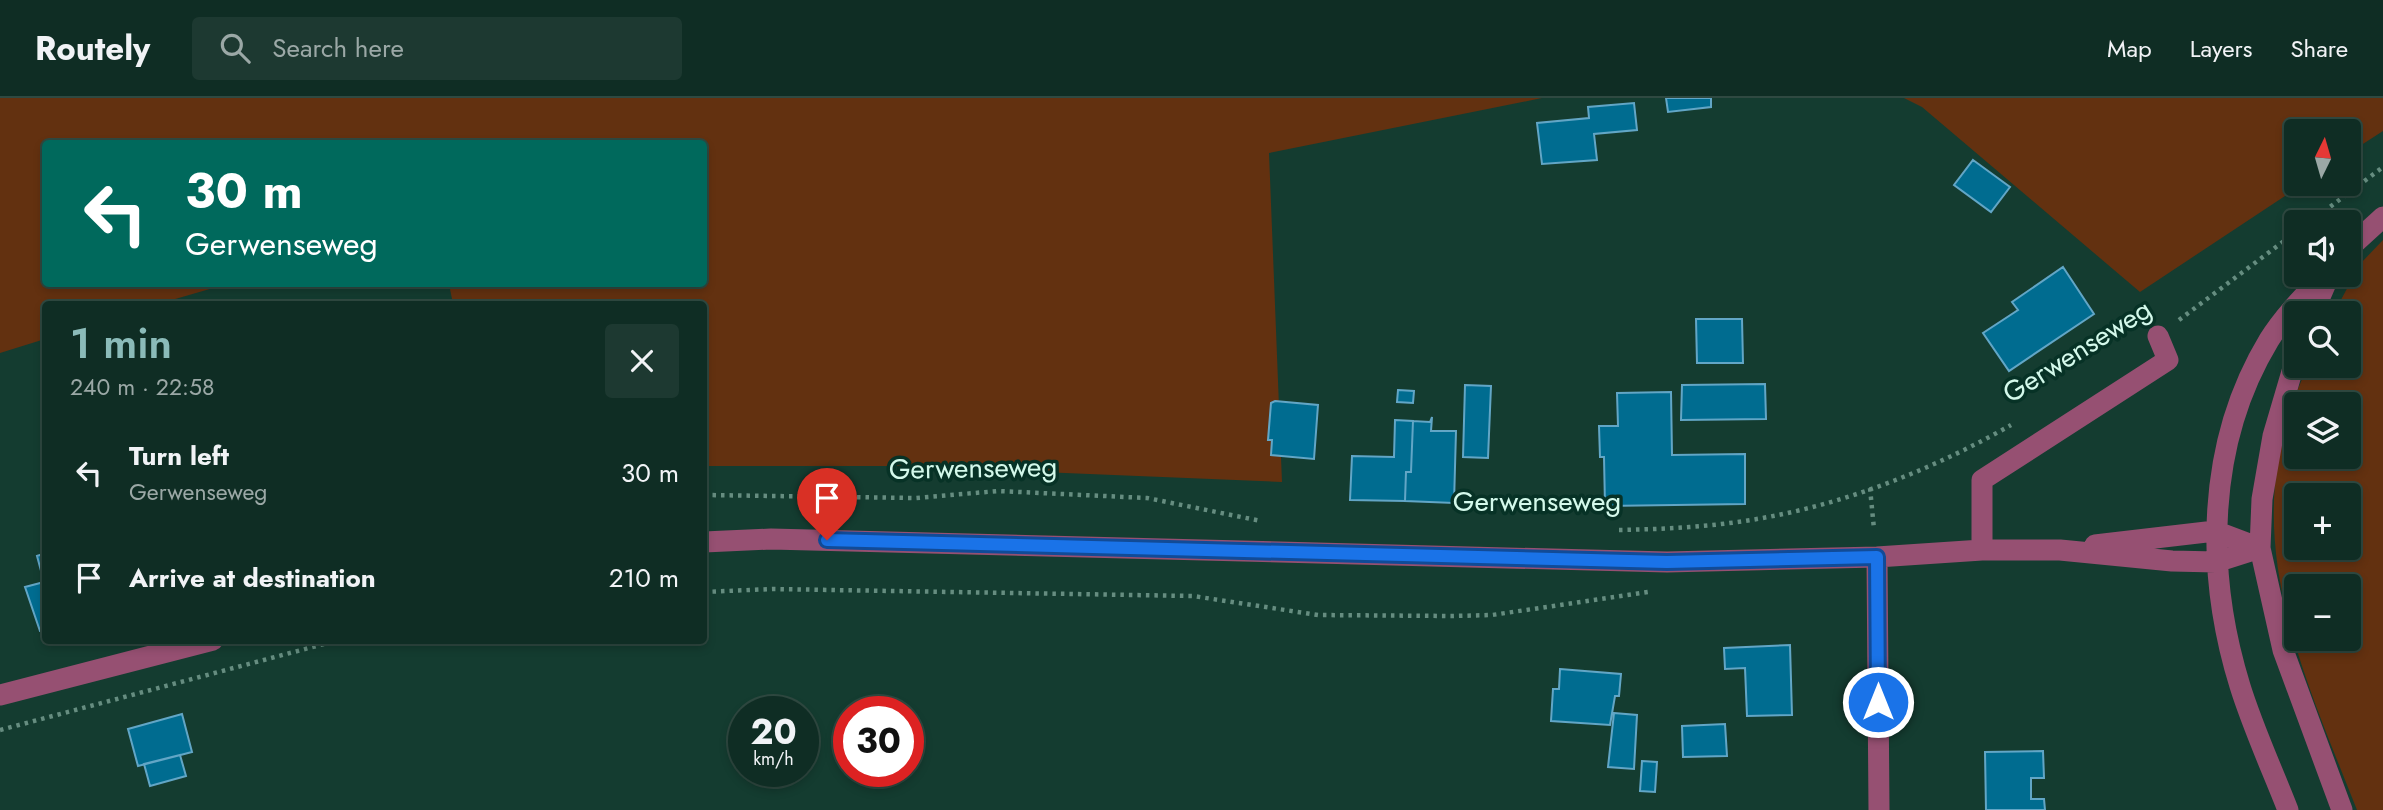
<!DOCTYPE html>
<meta charset="utf-8">
<style>
:root{--surface:#0f2d24;--page:#1d3931;--text:#f1f3f6;--muted:#9ba8a6;--line:#2f4941;--accent:#8bbbb9}
body{margin:0;font-family:Jost,sans-serif;background:var(--page);color:var(--text);height:100vh;display:flex;flex-direction:column;font-size:26px;white-space:nowrap}
*{box-sizing:border-box;margin:0}
p{font-size:23px;color:var(--muted)}
.icon{flex:none;width:38px;height:38px;fill:none;stroke:currentColor;stroke-width:2;stroke-linecap:round;stroke-linejoin:round}
.map{position:relative;flex:1;overflow:hidden}
.details{position:absolute;left:42px;top:203px;width:665px;height:343px;display:flex;flex-direction:column;background:var(--surface);border-radius:7px;box-shadow:0 4px 10px #0003,0 0 0 2px var(--line)}
.details>*{flex:none}
.guide{position:absolute;left:42px;top:42px;width:665px;height:147px;border-radius:7px;box-shadow:0 4px 10px #0003,0 0 0 2px var(--line);background:#00695c;color:#fff;overflow:hidden}
.needle{width:46px;rotate:5deg}
.controls{position:absolute;left:2284px;top:21px;display:grid;gap:14px}
.controls a{display:grid;place-items:center;width:77px;height:77px;border-radius:7px;background:var(--surface);box-shadow:0 4px 10px #0003,0 0 0 2px var(--line);font-size:35px}
.speed{position:absolute;left:728px;top:598px;display:flex;gap:14px;font-size:35px;font-weight:700;text-align:center}
.speed>*{display:grid;place-content:center;width:91px;height:91px;border-radius:50%;background:var(--surface);box-shadow:0 4px 10px #0003,0 0 0 2px var(--line);line-height:1}
.speed small{font-size:18px;font-weight:400}
.speed .limit{border:10px solid #d22;background:#fff;color:#111}
.pin{position:absolute;display:grid;place-items:center;width:60px;height:60px;color:#fff;margin:-72px -30px;border-radius:50% 50% 50% 0;rotate:-45deg;box-shadow:0 0 7px #0007}
.pin .icon{rotate:45deg}
.me{position:absolute;width:77px;margin:-38px;rotate:0deg;stroke-linejoin:round;filter:drop-shadow(0 0 5px #0008)}
.turn{display:flex;align-items:center;gap:24px;height:147px;padding:0 28px;font-size:32px}
.turn .icon{width:91px;height:91px;stroke-width:2.5}
.turn b{display:block;font-size:49px;line-height:60px}
.round{display:grid;place-items:center;flex:none;width:74px;height:74px;border-radius:7px;background:var(--page)}
.summary{display:flex;align-items:center;justify-content:space-between;height:119px;padding:0 28px}
h1{font-size:42px;font-weight:600;line-height:52px;color:var(--accent)}
ul{padding:0;list-style:none}
li{display:flex;align-items:center;gap:21px;height:105px;padding:0 28px}
li div{flex:1}
li b{display:block;font-size:26px}
li em{font-style:normal}
header{display:flex;align-items:center;gap:42px;box-sizing:border-box;height:98px;padding:0 35px;background:var(--surface);border-bottom:2px solid var(--line)}
header strong{font-size:33px}
nav{display:flex;gap:38px;margin-inline-start:auto;font-size:24px}
.search{width:490px;height:63px;background:var(--page);display:flex;align-items:center;gap:18px;box-sizing:border-box;padding:0 24px;border-radius:7px;color:var(--muted);font-size:26px}
.map>svg:first-child{display:block}
.green{fill:#633110;fill-rule:evenodd}
.building{fill:#006c90;stroke:#62a6c6;stroke-width:2}
.lines{fill:none;stroke-linecap:round;stroke-linejoin:round}
.path{stroke:#668d80;stroke-width:4.5;stroke-dasharray:3.5 5;stroke-linecap:butt}
.minor{stroke:#965072;stroke-width:21}
.route-casing{stroke:#114b97;stroke-width:18}
.route{stroke:#1a73e8;stroke-width:12}
.labels{text-anchor:middle;dominant-baseline:central;stroke-width:7;stroke-linejoin:round;paint-order:stroke}
.street-label{font-size:28px;fill:#d4f9eb;stroke:#073226}
</style>
<header>
<strong>Routely</strong>
<div class="search"><svg class="icon" aria-label="search" viewBox="0 0 24 24"><circle cx="10" cy="10" r="6"/><path d="M15 15l6 6"/></svg>Search here</div>
<nav><a>Map</a><a>Layers</a><a>Share</a></nav>
</header>
<div class="map">
<svg width="2383" height="712" viewBox="0 0 2383 712">
<rect width="100%" height="100%" fill="#143c30"/>
<path class="green" d="M0,0H1542L1269,55L1282,384L895,368H704V206H453L449,186H704V46H46V186H227L158,206H46L45,241L0,255Z
M1904,0H2383V33L2349,55L2348,33H2296V86H2303L2140,194L1922,9Z
M2383,142V712H2357C2298,562 2232,427 2308,268H2348V215H2334L2360,166ZM2296,306H2348V359H2296ZM2296,397H2348V450H2296ZM2296,488H2348V541H2296Z"/>
<path class="building" d="M1666,0H1711V9L1668,14Z
M1634,5L1637,32L1594,36L1597,62L1542,66L1537,25L1589,20L1588,9Z
M1973,62L2010,89L1991,114L1954,87Z
M2063,169L2094,216L2009,273L1983,235L2018,212L2012,204Z
M1696,221H1742L1743,265H1697Z
M1765,286L1766,321L1681,322L1682,287Z
M1465,287L1491,288L1488,360L1463,359Z
M1398,292L1414,293L1413,305L1397,304Z
M1671,294L1672,357L1745,356V406L1605,408L1604,359H1600L1599,328H1618L1617,295Z
M1275,303L1318,307L1314,361L1271,357L1272,342H1268L1271,305Z
M1432,319L1431,333H1456L1454,405L1405,403L1406,374H1411L1413,323L1430,324Z
M1395,322L1413,323L1411,374H1406L1405,403L1350,402L1352,358L1394,359Z
M46,455V533H40L25,489L44,484L37,458Z
M1790,547L1792,617L1747,618L1745,570L1725,571L1724,550Z
M1560,571L1621,576L1619,598H1615L1610,627L1551,623L1553,591H1559Z
M1614,615L1637,617L1634,671L1608,669Z
M182,616L192,654L138,668L128,631Z
M1725,626L1727,658L1683,659L1682,628Z
M2043,653L2044,680H2031V701H2044L2045,712H1986L1985,654Z
M180,657L186,678L150,688L144,666Z
M1642,663L1657,664L1655,694L1640,693Z"/>
<g class="lines">
<path class="path" d="M2310,124L2383,69
M2179,222L2296,134
M1870,390L1874,431
M704,397L916,400L998,393L1147,400L1261,423
M1619,432C1672,431 1726,428 1778,417C1858,401 1941,367 2011,327
M704,494L772,491L1193,498L1318,517L1453,518L1492,517L1648,494
M0,632L339,542"/>
<path class="minor" d="M2348,151L2383,119
M2313,215L2329,178
M2296,260L2273,338L2262,401L2260,450L2283,552L2342,712
M704,444L771,441L1667,464L1877,459L1982,452H2060L2172,463L2216,464L2260,450
M2095,447L2215,433L2260,450
M1982,452V382L2168,262L2158,238
M1877,459L1879,712
M0,597L213,542
M2288,712C2272,671 2253,630 2240,588C2205,475 2206,346 2269,242C2284,218 2305,197 2324,177"/>
</g>
<g class="lines">
<defs>
<path id="route" d="M827,442L1667,464L1877,459L1878,604"/>
</defs>
<use href="#route" class="route-casing"/>
<use href="#route" class="route"/>
</g>
<g class="labels">
<g class="street-label">
<text transform="translate(2077 253) rotate(-32)">Gerwenseweg</text>
<text transform="translate(973 370) rotate(-1)">Gerwenseweg</text>
<text x="1537" y="403">Gerwenseweg</text>
</g>
</g>
</svg>
<div class="controls">
<a><svg class="needle" viewBox="-14 -14 28 28"><path d="M0-13l5 13h-10z" fill="#e53935"/><path d="M0 13l5-13h-10z" fill="#9ba8a6"/></svg></a>
<a><svg class="icon" aria-label="sound" viewBox="0 0 24 24"><path d="M4 9h4l5-4v14l-5-4H4zM17 9q2 3 0 6"/></svg></a>
<a><svg class="icon" aria-label="search" viewBox="0 0 24 24"><circle cx="10" cy="10" r="6"/><path d="M15 15l6 6"/></svg></a>
<a><svg class="icon" aria-label="layers" viewBox="0 0 24 24"><path d="M12 4l9 5-9 5-9-5zM3 14l9 5 9-5"/></svg></a>
<a>+</a>
<a>−</a>
</div>
<div class="speed"><div>20<small>km/h</small></div><div class="limit">30</div></div>
<div class="pin" style="left:827px;top:442px;background:#d93025"><svg class="icon" aria-label="arrive" viewBox="0 0 24 24"><path d="M6 21V4h12l-3 4 3 4H6"/></svg></div>
<svg class="me" style="left:1878px;top:604px" viewBox="-20 -20 40 40"><circle r="17" fill="#1a73e8" stroke="#fff" stroke-width="3"/><path d="M0-11L8 9 0 5-8 9z" fill="#fff"/></svg>
<div class="guide">
<div class="turn"><svg class="icon" aria-label="left" viewBox="0 0 24 24"><path d="M17 20v-9H6M10 6l-5 5 5 5"/></svg><div><b>30 m</b>Gerwenseweg</div></div>
</div>
<section class="details">
<div class="summary"><div><h1>1 min</h1><p>240 m · 22:58</p></div><a class="round"><svg class="icon" aria-label="close" viewBox="0 0 24 24"><path d="M6 6l12 12M18 6L6 18"/></svg></a></div>
<ul>
<li><svg class="icon" aria-label="left" viewBox="0 0 24 24"><path d="M17 20v-9H6M10 6l-5 5 5 5"/></svg><div><b>Turn left</b><p>Gerwenseweg</p></div><em>30 m</em></li>
<li><svg class="icon" aria-label="arrive" viewBox="0 0 24 24"><path d="M6 21V4h12l-3 4 3 4H6"/></svg><div><b>Arrive at destination</b></div><em>210 m</em></li>
</ul>
</section>
</div>
